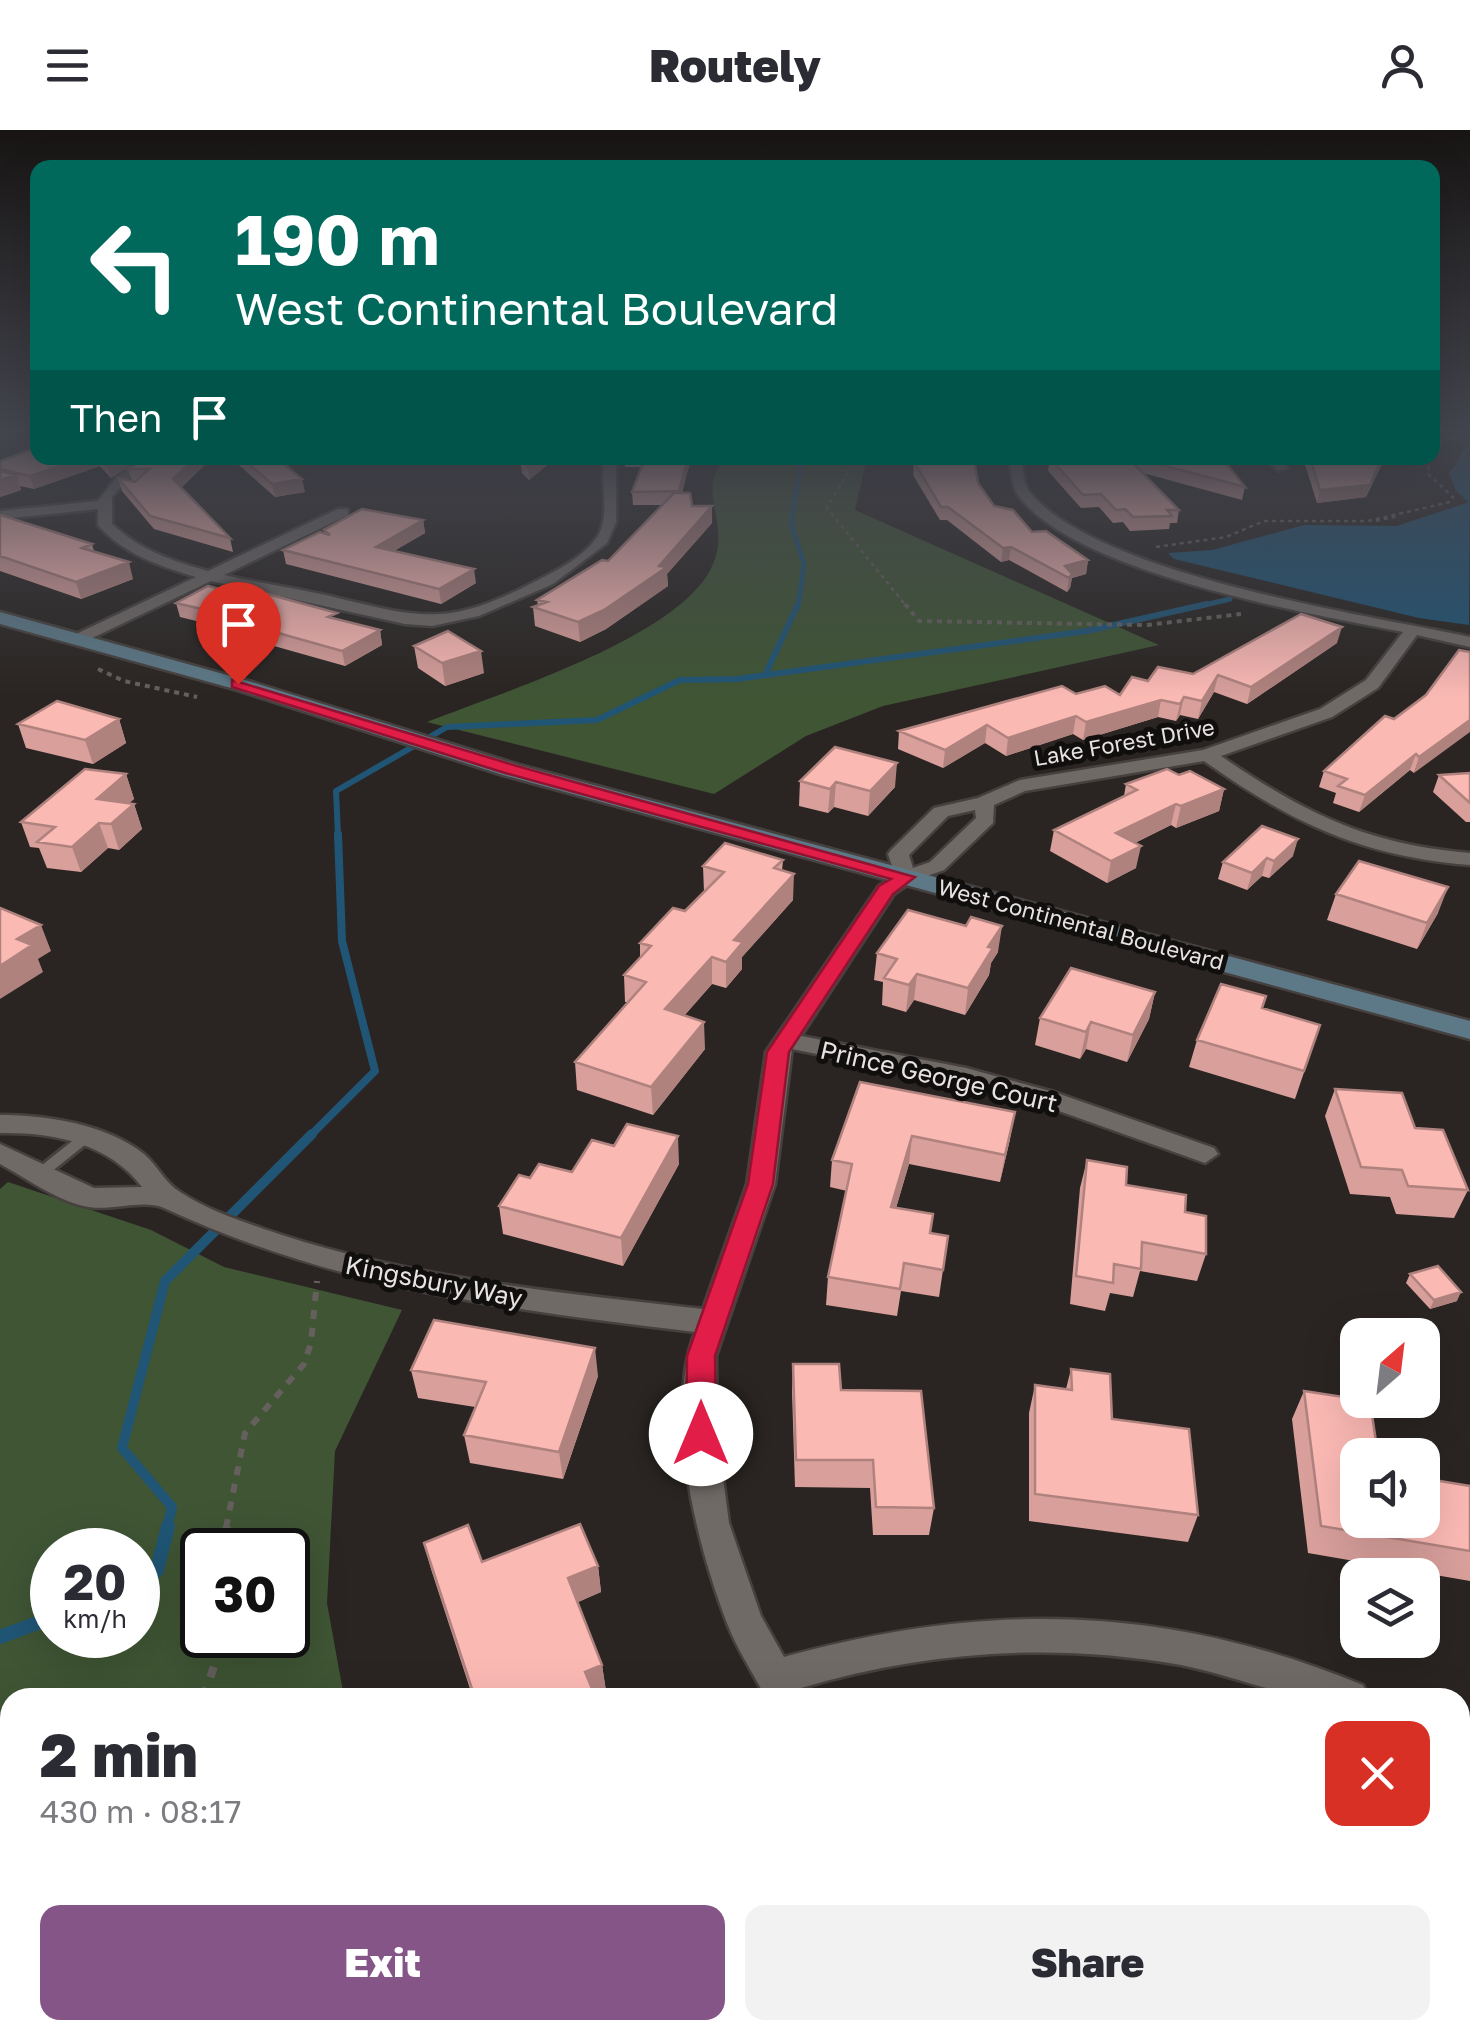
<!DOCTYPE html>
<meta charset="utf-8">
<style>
:root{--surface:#fff;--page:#f2f2f3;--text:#2b2b33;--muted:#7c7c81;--accent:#865587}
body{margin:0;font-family:"Golos Text",sans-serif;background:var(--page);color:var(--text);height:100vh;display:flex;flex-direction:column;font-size:38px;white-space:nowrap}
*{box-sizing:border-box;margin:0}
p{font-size:32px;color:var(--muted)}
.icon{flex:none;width:55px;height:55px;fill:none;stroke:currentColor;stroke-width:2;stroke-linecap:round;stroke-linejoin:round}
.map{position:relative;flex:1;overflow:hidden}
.panel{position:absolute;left:0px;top:1558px;width:1470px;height:352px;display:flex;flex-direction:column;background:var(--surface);border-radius:30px 30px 0 0;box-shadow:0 10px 40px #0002}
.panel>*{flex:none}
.hud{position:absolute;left:30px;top:30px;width:1410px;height:305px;border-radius:20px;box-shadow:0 10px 40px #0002;background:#00695c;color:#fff;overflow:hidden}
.needle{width:65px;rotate:28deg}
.buttons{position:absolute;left:1340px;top:1188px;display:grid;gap:20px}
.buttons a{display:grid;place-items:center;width:100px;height:100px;border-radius:20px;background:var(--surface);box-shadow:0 10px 40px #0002;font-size:50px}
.speed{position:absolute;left:30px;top:1398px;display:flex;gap:20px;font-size:50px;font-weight:700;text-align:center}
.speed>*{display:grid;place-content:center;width:130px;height:130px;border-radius:50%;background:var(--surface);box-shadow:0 10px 40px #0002;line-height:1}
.speed small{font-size:25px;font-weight:400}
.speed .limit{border:5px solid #111;border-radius:15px;background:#fff;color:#111}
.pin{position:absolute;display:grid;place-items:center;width:85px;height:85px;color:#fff;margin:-102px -42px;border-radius:50% 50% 50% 0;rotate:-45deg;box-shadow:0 0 10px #0007}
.pin .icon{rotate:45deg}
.me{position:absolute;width:110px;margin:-55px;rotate:0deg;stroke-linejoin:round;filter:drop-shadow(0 0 8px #0008)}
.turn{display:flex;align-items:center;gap:35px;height:210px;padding:0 40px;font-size:45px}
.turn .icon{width:130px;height:130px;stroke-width:2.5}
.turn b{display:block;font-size:70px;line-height:85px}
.then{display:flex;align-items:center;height:95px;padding:0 40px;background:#0003;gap:20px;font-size:38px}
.round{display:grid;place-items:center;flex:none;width:105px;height:105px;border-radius:20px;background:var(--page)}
.summary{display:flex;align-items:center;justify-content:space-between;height:170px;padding:0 40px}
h1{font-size:60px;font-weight:800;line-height:75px}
.button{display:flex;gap:20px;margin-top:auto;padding:20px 40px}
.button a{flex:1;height:115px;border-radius:20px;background:var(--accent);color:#fff;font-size:40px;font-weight:800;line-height:115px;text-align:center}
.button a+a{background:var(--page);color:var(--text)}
header{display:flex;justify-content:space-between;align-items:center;height:130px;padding:0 40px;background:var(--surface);font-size:45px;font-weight:800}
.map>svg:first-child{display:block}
.green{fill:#3f5534;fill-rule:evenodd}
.water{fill:#205575}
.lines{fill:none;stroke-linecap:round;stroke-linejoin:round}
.stream-far4{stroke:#205575;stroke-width:5}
.stream-far3{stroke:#205575;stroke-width:6}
.stream-far2{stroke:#205575;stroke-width:8}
.stream-far1{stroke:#205575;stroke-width:10}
.stream{stroke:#205575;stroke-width:14}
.lane-casing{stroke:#46413f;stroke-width:6}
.street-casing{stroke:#46413f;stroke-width:5}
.secondary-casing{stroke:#46413f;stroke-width:5}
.path-far3{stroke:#65605d;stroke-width:2.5;stroke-dasharray:4 4;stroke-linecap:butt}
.path-far2{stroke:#65605d;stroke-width:4;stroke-dasharray:5 5;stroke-linecap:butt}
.path-far1{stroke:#65605d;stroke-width:6;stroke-dasharray:9 9;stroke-linecap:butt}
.path{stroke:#65605d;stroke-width:8;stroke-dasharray:11 11;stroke-linecap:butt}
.lane{fill:#706a67;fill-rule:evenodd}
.street{fill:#706a67;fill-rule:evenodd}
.secondary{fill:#5d7987;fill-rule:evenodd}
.wall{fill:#d89f9b}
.shaded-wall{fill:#b0827e}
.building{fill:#fbb9b4;stroke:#b0827e;stroke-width:2.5}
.route{fill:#e11d48;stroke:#92132f;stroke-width:2.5}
.labels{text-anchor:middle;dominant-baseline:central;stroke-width:10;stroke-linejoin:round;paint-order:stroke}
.far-street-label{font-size:22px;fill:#e7e3e2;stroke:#110f0e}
.street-label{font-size:25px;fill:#e7e3e2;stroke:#110f0e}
</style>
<header><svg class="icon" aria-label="menu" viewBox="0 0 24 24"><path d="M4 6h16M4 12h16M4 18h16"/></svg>Routely<svg class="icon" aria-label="person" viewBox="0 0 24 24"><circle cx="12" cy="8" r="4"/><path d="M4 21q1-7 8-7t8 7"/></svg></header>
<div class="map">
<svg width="1470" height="1909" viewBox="0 0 1470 1909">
<rect width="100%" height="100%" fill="#2a2522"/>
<path class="green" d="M725,328H867L855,380L1159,515L883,576L806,606L714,664L427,592C500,563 667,511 708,444C732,403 706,376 714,347C715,341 722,333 725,328Z
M8,1052L151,1100L224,1137L402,1180L335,1321L327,1473L344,1567L10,1568V1900H408L413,1909H0V1059ZM52,1420H138V1505H52ZM202,1420H288V1505H202Z"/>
<path class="water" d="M1470,325L1469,495L1419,488L1174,429L1168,423L1212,420L1304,395L1397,396L1469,372L1456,361L1449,343L1462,326Z"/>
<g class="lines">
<path class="stream-far4" d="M1470,318L1462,326L1470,339
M798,477L804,434L791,393L802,328
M1196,477L1230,469"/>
<path class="stream-far3" d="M765,545L798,474
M338,706L336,661L447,597L597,590L680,550L737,549L1087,501L1207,474"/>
<path class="stream-far2" d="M310,1006L375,941L342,811L338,704"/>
<path class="stream-far1" d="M167,1398L172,1377L122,1318L165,1151L312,1004"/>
<path class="stream" d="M138,1462L157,1440L168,1396
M0,1507L40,1492L52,1493"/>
<defs>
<path id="lane" d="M86,1003L91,1004L93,1007L91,1010L46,1046H36L34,1043L36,1040L81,1004Z"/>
<path id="street" d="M147,328H161L126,351L112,367V394C140,420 172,431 208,441L338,379H348V385L224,445C259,453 295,458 330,466C424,489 448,497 538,450C558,440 587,425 599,404C610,382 600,351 604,328H616V392L607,413L553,454L479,486L432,496L405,494L211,451L84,512H72V506L196,447C159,436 124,424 98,395V379L2,389L0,381L98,371L118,345Z
M1010,328H1022C1023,340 1023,354 1031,364C1103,446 1362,484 1470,507V517L1417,505L1378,558L1332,587L1221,626C1304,683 1368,715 1470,723V735C1361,726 1292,693 1204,631L1025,661L994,675L993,693L944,740L913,751L894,764L801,906L966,938L1054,962L1214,1018L1218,1024L1205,1033L1045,976L965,954L792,919L775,1054L716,1226L717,1303L729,1393L761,1486L784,1527C988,1471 1165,1474 1363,1555L1369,1568C1347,1568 1321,1571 1300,1567C1260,1558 1221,1543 1181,1535C1053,1512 926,1521 801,1558L806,1568H766C753,1543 737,1519 727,1493C696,1412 664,1285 695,1202C508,1180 337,1158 164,1078C143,1069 112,1081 89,1077C60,1073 26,1048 0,1034V1014L94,1058L142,1057C109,1013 52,1002 0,1003V985C47,985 106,994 144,1024C158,1036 165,1053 180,1062C206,1079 235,1089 264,1099C406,1148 554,1162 703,1179L747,1054L766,922L879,756L895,745L888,724L891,720L934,678L978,668L1020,650L1203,620L1320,579L1366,550L1403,502C1308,483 1076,444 1018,365C1011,354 1011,340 1010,328ZM975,680L976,688L930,732L913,738L909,725L948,686Z
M1265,328H1278L1288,338L1278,341Z
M970,1900H1017L1021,1909H974Z"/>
<path id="secondary" d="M0,482L245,550L519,635L1470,891V909L503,645L231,558L0,494Z"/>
</defs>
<use href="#lane" class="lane-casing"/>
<use href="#street" class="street-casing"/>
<use href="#secondary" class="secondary-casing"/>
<path class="path-far3" d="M1451,308L1470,312
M1432,316L1470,301
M856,328L827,378L907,477
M1376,391L1398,386
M1156,417L1226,407L1264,391H1368L1450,372L1453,367L1429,345L1428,328"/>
<path class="path-far2" d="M905,474L919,491L1147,495L1241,484
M98,539L124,551L197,567"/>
<path class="path-far1" d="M226,1398L245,1303L304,1234L311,1213L317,1151"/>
<path class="path" d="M222,1420L227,1396
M203,1568L225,1505
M97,1909L99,1900"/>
<use href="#lane" class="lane"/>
<use href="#street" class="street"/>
<use href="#secondary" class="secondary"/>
</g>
<path class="wall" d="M38,328H141L111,348L100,336L34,359L20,356L21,360L0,367V331Z
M146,328H231L209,331L181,357L230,408L233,422L154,399L122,361L118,348L132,351L128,339Z
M231,328H277L305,362L275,367Z
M556,328L529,350L522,343L520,330Z
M624,328H691L682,363L692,376L712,393L667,444L668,456L606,499L580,512L535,496L533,477L538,475L537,470L608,431L662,375H633L632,362L641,337H625Z
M1050,328H1222L1245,357L1242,370L1143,343L1179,380L1177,393H1170L1169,399L1130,401L1123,392L1113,393L1099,377L1081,378L1048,341Z
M1303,328H1385L1366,367L1317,373Z
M914,332L978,353L994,376L1032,402L1088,430L1086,444L1072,448L1070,458L1067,462L1009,430L1001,432L947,390H940L913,345Z
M0,385L92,414L94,421L133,449L81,469L0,441Z
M423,390L425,403L394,421L476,453L441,474L286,434L283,420L325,404L324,400Z
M176,473L338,490L380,500L382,515L345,536L274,516L273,510L180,487Z
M1337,513L1247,574L1214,562L1198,589L1180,585L1176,591L1158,587L1083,610L1073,604L1006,626L985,613L943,638L898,619L899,601L1076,564L1120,565L1148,551L1193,544Z
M414,516L484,543L445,556L418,538Z
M1459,520L1414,643L1410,640L1359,682L1333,673L1336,663L1319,657L1324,641L1426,565Z
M119,589L126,613L93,634L26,618L18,594Z
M1470,643V692H1466L1433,662L1439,645Z
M126,644L134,669L128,674H134L142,699L119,720L108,718L81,742L47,738L39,718L30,717L21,692Z
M1179,645L1224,659L1219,681L1176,698L1171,695L1135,713L1136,738L1107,753L1050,721L1054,700L1124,666L1126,654Z
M800,651L895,657L868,686L834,677L828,683L799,676Z
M1293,726L1269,748L1262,746L1247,760L1218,749L1223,732Z
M783,730L782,741L793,770L742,827V839L726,858L712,854L684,886L705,919L653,985L577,960L575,932L628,872H625L624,845L640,828V813L685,781L704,762L703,736Z
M1336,764L1438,783L1417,819L1327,790Z
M998,822L991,833L989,845L965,885L914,870L906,882L882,875L883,852L874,850L877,823Z
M1155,862L1149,889L1127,932L1086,919L1080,929L1035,915L1040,888Z
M1262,879L1320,895L1295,969L1189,937L1197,910Z
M860,952L1010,1009L1000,1052L909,1034L896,1078L930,1103L948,1106L939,1167L901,1161L897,1186L826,1175L828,1147L847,1061L830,1057L832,1030Z
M1335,959L1415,998L1468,1060L1454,1088L1396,1084L1390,1067L1350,1064L1325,986Z
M614,1016L679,1034L623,1136L503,1104L499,1076L530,1048L572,1042Z
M1087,1030L1126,1055L1185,1082L1206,1124L1197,1151L1140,1141L1133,1167L1110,1163L1105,1181L1070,1174L1080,1058Z
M1410,1144L1457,1171L1430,1179L1406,1153Z
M793,1234L934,1378L929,1405H873L870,1358L795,1357L792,1262Z
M1071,1239L1112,1289L1198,1385L1188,1412L1029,1391V1283L1035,1255L1066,1259Z
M411,1240L598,1246L563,1349L470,1333L464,1305L475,1277L418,1268Z
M1304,1261L1358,1390L1470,1356V1451L1308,1423L1292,1289Z
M424,1413L482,1432L598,1436L601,1462L577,1472L602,1535L606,1561L595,1565L596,1568H473L431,1439Z
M1470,1752V1816L1460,1794V1763Z"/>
<path class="shaded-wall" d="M85,328H98L100,336L34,359L30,346Z
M119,328H141L111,348L107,336Z
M196,328H231L209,331L177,362L173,349Z
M540,328H556L529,350L528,337Z
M688,328H691L679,374V361Z
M1382,328H1385L1366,367L1317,373L1320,360Z
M16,345L21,360L0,367V350Z
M302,349L305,362L275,367L272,354Z
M712,376V393L667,444L668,456L606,499L580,512L578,492L659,436Z
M423,390L425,403L378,430L376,417Z
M1011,417L1009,430L1001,432L1003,418Z
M1088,430L1086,444L1072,448L1070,458L1067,462L1069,448L1065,436Z
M129,432L133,449L81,469L76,452Z
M474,439L476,453L441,474L439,459Z
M1342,497L1337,513L1247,574L1251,557Z
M380,500L382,515L345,536L342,521Z
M481,521L484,543L445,556L442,533Z
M1218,545L1214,562L1198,589L1202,571Z
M1184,567L1180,585L1176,591L1180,574Z
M1161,570L1158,587L1083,610L1086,592Z
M1076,586L1073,604L1006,626L1008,608Z
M119,589L126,613L93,634L85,610Z
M1470,590V602L1414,643L1419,627Z
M987,595L985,613L943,638L945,620Z
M1416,624L1410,640L1359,682L1365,665Z
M897,633L895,657L868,686L870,661Z
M126,644L134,669L105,694L97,669Z
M836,652L834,677L828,683L830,659Z
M1224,659L1219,681L1176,698L1181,676Z
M134,674L142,699L119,720L111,694Z
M1176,674L1171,695L1112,724L1116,703Z
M99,693L108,718L81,742L72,717Z
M1298,709L1293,726L1269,748L1274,731Z
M1141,716L1136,738L1107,753L1111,731Z
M1267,728L1262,746L1247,760L1252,743Z
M794,744L793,770L742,827V839L726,858V832L734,810Z
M1448,757L1438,783L1417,819L1427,793Z
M41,795L51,821L38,829L43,842L0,869V836L17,809Z
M1002,796L998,822L991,833L989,845L965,885L968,858L988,817Z
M712,827V854L666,906L665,879Z
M917,844L914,870L906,882L909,855Z
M1155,862L1149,889L1127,932L1133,905Z
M704,892L705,919L653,985L651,957Z
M1091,892L1086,919L1080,929L1086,902Z
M1015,982L1010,1009L1000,1052L1005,1025Z
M678,1006L679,1034L623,1136L621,1108Z
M912,1006L909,1034L888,1105L891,1077Z
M1461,1162L1457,1171L1430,1179L1434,1170Z
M595,1218L598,1246L563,1349L559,1322Z
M598,1436L601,1462L572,1475L568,1448Z
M602,1535L606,1561L589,1568L585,1542Z
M807,1900H818L817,1909H796Z"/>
<path class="building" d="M38,317V328H85L30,346L0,339V331Z
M100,328H119L107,336Z
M146,328H196L173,349L230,408L150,386L118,348L135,352L149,339H128Z
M242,328H277L302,349L272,354Z
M522,328H540L528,337L520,330Z
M645,328H688L679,361L632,362Z
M916,328H974L978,353L994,376L1013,380L1032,402L1046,401L1088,430L1065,436L1072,444L1069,448L1011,417L1003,418L948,377H941L914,332Z
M1050,328H1128L1179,380H1167L1172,386L1133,387L1125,379L1116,380L1101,364L1083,365Z
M1136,328H1222L1245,357Z
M1310,328H1382L1370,355L1320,360Z
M0,341L16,345L0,350Z
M674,363H690L692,376H712L659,436L667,437L604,480L578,492L533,477L547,472L537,470L602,430L608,431Z
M362,379L423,390L376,417L474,439L439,459L283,420L320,402L330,405L324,400Z
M0,385L92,414L82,418L129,432L76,452L0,426Z
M208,456L240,464L249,459L337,483L328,487L380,500L342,521L271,501L278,497L176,473Z
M1301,484L1342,497L1251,557L1218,545L1202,571L1184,567L1180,574L1161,570L1086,592L1076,586L1008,608L987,595L945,620L899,601L1062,556L1076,564L1105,556L1120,565L1132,547L1148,551L1158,537L1193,544Z
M448,501L481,521L442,533L414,516Z
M1459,520L1470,522V590L1419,627L1416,624L1365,665L1338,656L1347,649L1324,641L1385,586L1394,589L1426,565Z
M57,571L119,589L85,610L18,594Z
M835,617L897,633L870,661L836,652L830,659L800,651Z
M85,639L126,644L97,669L134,674L111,694L99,693L72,717L37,712L55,697L21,692Z
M1167,639L1179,645L1190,641L1224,659L1181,676L1176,674L1116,703L1141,716L1111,731L1054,700L1137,660L1126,654Z
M1470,643V673L1439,645Z
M1262,696L1298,709L1274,731L1267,728L1252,743L1223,732Z
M725,713L783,730L774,738L794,744L734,810L743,812L726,832L712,827L665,879L704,892L651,957L575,932L646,852L624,845L651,816L640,813L673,778L685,781L724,742L703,736Z
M1359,731L1448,757L1427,793L1336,764Z
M0,778L41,795L17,809L32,815L0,836Z
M908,780L966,796L971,787L1002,796L988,817L993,818L968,858L917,844L909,855L884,848L897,829L877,823Z
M1071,838L1155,862L1133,905L1091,892L1086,902L1040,888Z
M1221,854L1266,866L1262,878L1320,895L1304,941L1197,910Z
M860,952L1015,982L1005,1025L912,1006L891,1077L933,1084L930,1103L948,1106L943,1140L904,1133L900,1159L828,1147L852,1034L832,1030Z
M1335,959L1402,963L1415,998L1443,1000L1468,1060L1408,1056L1402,1040L1361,1037Z
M627,994L678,1006L621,1108L499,1076L519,1045L530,1048L539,1034L572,1042L592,1010L614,1016Z
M1087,1030L1127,1037L1126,1055L1186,1065L1185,1082L1206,1086V1124L1142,1112L1141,1139L1114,1134L1113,1153L1076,1146Z
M1438,1136L1461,1162L1434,1170L1410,1144Z
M434,1190L595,1218L559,1322L464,1305L486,1252L411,1240Z
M793,1234H839L841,1260L921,1261L934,1378L876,1377L873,1330H796Z
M1071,1239L1110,1244L1112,1289L1189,1299L1198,1385L1035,1364V1255L1072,1260Z
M1304,1261L1370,1271L1378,1325H1358V1390H1422V1348L1470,1356V1421L1321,1396Z
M580,1394L598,1436L568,1448L602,1535L585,1542L596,1568H475L424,1413L468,1395L482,1432Z
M631,1900H684L688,1907L697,1900H807L796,1909H620Z
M1281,1900H1338L1346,1909H1272Z
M1384,1900H1400L1408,1909H1376Z"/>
<linearGradient id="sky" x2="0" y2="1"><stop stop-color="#171413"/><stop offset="0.53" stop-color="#44464f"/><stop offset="1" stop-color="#44464f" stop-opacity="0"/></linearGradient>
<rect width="1470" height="567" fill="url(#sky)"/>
<path class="route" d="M232,550L517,636L915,747L893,764L789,922L773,1054L715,1226L716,1304L711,1312L701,1316L691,1312L686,1304L687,1226L748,1054L767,922L879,756L891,749L505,643L232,557Z"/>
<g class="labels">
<g class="far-street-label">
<text transform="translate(1124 612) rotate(-10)">Lake Forest Drive</text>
<text transform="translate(1081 794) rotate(15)">West Continental Boulevard</text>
</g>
<g class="street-label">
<text transform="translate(939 946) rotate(13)">Prince George Court</text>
<text transform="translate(434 1151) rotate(11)">Kingsbury Way</text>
</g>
</g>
</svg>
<div class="buttons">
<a><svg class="needle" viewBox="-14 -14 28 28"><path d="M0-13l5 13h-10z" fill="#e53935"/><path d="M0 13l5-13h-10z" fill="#7c7c81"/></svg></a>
<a><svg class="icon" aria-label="sound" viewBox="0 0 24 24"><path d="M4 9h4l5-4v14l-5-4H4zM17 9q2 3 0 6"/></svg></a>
<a><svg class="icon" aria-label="layers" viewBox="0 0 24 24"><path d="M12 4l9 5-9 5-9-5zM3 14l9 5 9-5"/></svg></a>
</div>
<div class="speed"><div>20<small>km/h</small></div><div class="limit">30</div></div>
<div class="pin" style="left:238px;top:554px;background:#d93025"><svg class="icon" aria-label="arrive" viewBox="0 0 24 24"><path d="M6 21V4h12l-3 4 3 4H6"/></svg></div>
<svg class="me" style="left:701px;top:1304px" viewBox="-20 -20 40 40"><circle r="19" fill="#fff"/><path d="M0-13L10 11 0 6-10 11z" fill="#e11d48"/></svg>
<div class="hud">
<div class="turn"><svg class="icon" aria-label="left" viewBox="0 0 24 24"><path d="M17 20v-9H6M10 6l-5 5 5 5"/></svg><div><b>190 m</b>West Continental Boulevard</div></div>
<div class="then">Then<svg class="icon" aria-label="arrive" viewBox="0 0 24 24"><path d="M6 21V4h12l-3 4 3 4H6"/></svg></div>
</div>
<section class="panel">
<div class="summary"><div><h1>2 min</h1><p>430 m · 08:17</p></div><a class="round" style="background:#d93025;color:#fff"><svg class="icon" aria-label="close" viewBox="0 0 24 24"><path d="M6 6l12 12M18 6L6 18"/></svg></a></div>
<div class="button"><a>Exit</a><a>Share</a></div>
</section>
</div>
